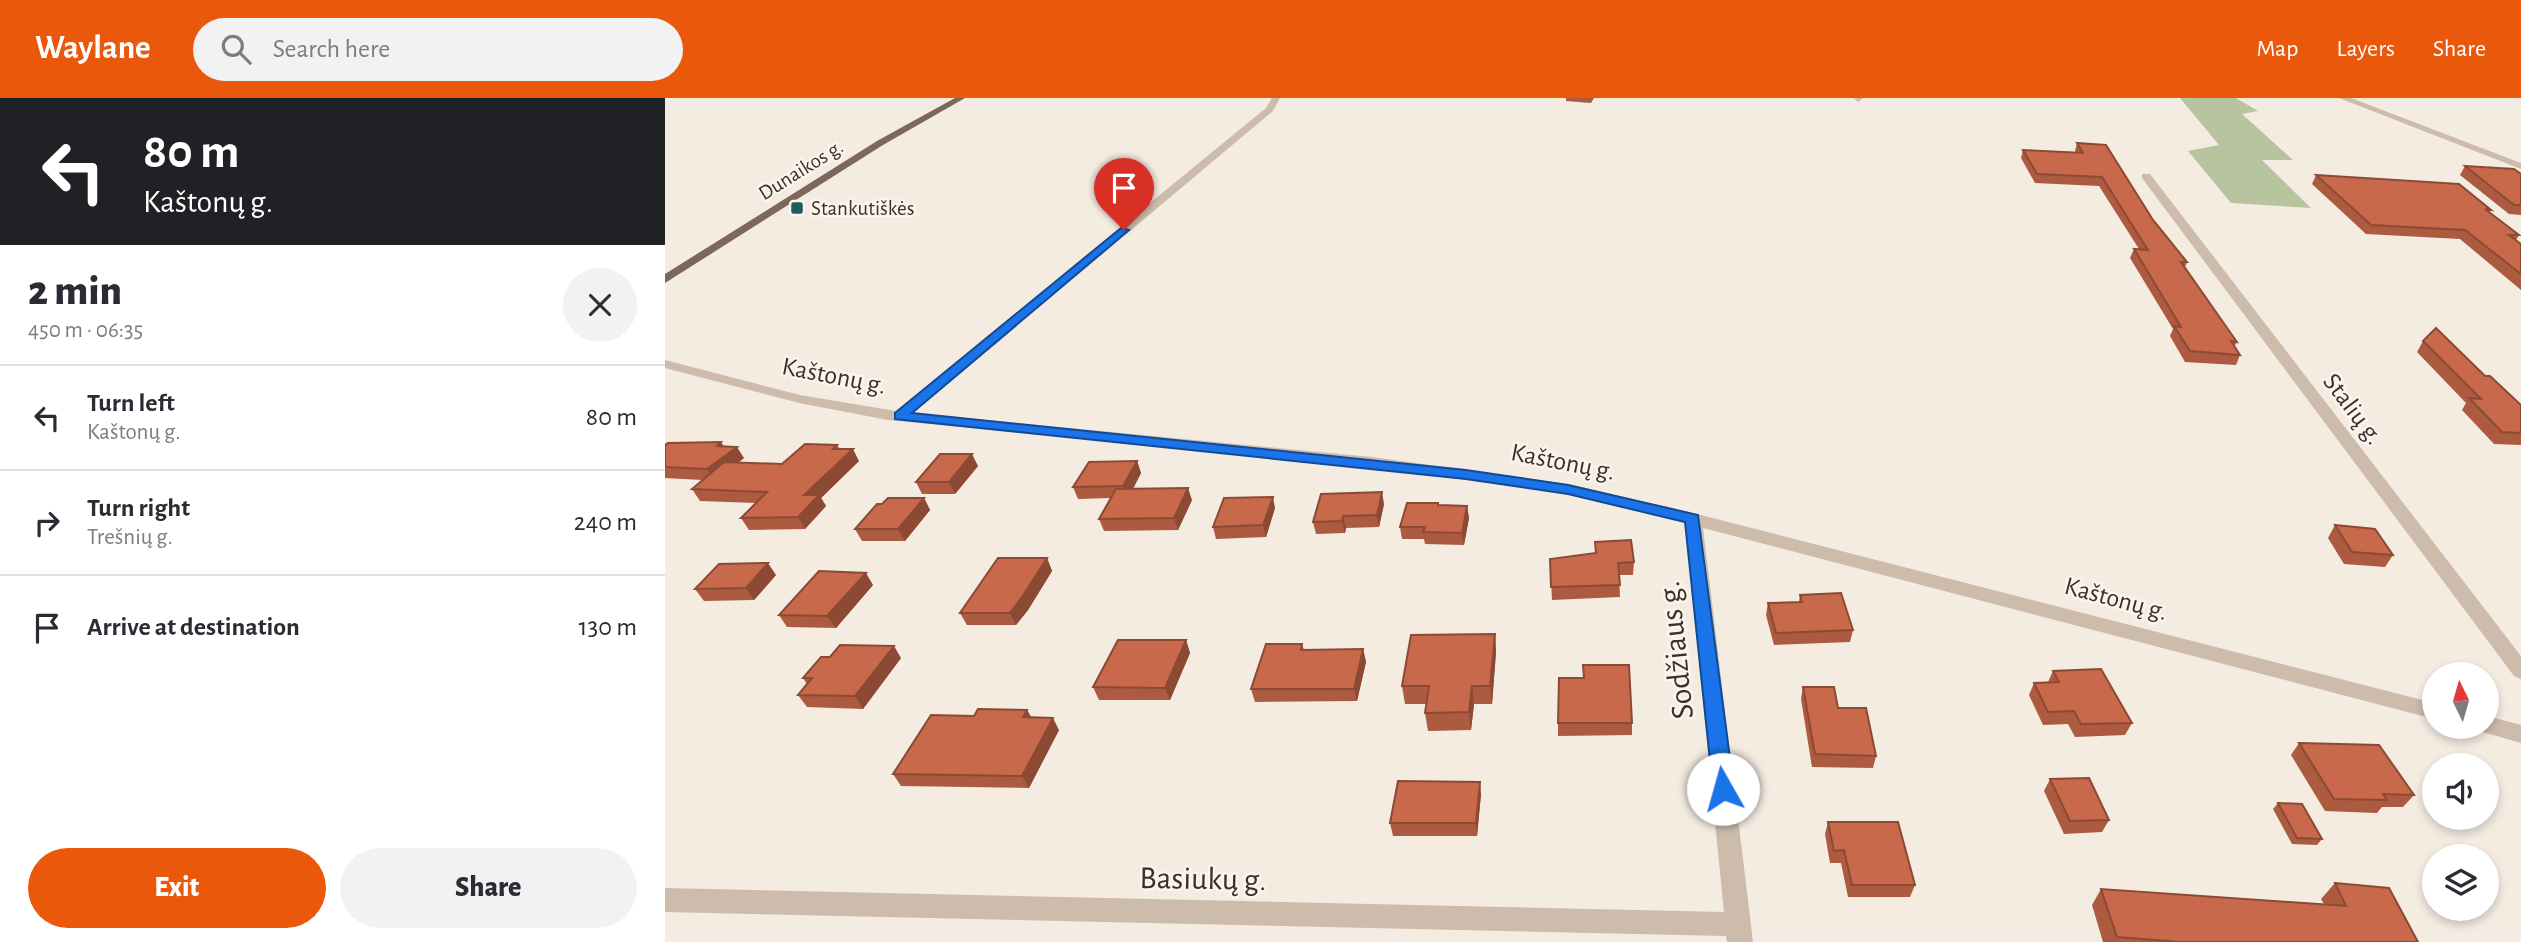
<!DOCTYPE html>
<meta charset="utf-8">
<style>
:root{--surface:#fff;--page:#f2f2f3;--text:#2b2b33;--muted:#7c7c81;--line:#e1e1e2;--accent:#ea580c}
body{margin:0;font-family:"Alegreya Sans",sans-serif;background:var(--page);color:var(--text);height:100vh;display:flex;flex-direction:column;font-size:26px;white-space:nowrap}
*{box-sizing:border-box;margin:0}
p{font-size:23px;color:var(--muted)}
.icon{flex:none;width:38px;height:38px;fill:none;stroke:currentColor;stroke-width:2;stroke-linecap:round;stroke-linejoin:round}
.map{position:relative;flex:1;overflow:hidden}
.panel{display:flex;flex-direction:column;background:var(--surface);width:665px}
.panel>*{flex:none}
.guide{background:#202124;color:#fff;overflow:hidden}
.needle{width:46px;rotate:355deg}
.tools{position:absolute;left:1757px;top:564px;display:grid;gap:14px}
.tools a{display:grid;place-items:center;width:77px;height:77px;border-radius:50%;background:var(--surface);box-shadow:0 4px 10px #0003;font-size:35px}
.pin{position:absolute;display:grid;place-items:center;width:60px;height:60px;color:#fff;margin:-72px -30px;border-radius:50% 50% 50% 0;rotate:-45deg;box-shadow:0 0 7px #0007}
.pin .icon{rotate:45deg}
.me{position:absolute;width:77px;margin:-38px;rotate:353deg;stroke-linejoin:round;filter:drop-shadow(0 0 5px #0008)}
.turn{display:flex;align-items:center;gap:24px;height:147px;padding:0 28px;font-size:32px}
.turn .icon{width:91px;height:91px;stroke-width:2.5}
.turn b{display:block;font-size:49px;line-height:60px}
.round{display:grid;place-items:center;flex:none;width:74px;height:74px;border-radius:37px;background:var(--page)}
.overview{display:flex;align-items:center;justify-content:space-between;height:119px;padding:0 28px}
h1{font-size:42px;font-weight:800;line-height:52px}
.primary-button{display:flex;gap:14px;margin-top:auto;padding:14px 28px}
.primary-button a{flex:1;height:80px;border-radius:42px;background:var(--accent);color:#fff;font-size:28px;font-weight:800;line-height:80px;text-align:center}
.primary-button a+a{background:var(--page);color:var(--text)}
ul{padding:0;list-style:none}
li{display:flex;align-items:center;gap:21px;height:105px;padding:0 28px;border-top:2px solid var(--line)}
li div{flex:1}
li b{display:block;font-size:26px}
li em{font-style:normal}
header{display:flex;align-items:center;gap:42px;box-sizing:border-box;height:98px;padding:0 35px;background:var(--accent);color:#fff}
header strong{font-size:33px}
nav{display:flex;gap:38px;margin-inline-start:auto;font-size:24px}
.search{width:490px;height:63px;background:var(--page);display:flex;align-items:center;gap:18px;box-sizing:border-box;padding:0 24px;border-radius:38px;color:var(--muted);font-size:26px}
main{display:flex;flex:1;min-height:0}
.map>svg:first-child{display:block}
.green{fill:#b8c4a0}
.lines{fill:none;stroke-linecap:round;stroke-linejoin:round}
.minor{fill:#cdbbac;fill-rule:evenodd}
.major{fill:#7d675c;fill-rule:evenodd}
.wall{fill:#ac5a40}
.shaded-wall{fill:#8c4a34}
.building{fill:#c8694b;stroke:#8c4a34;stroke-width:2}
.route{fill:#1a73e8;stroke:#114b97;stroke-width:2}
.poi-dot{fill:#1f5a5e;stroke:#fbf5ee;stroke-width:2.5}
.labels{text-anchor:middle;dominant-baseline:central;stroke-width:5;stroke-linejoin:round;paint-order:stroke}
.far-street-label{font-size:21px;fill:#3b302b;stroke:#fbf5ee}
.far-poi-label{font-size:21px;fill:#3b302b;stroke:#fbf5ee;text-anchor:start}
.street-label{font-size:26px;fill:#3b302b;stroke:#fbf5ee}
.near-street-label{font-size:32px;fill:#3b302b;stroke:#fbf5ee}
</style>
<header>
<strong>Waylane</strong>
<div class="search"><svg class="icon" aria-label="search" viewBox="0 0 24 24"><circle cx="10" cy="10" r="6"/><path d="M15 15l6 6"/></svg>Search here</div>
<nav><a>Map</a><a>Layers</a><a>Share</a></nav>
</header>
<main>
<section class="panel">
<div class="guide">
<div class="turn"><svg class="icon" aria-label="left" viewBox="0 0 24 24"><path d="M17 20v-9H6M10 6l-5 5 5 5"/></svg><div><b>80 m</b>Kaštonų g.</div></div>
</div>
<div class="overview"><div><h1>2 min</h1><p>450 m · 06:35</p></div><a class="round"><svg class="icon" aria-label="close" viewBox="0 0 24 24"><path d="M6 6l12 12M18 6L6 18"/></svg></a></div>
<ul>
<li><svg class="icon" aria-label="left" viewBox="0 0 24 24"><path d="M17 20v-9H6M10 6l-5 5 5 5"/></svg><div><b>Turn left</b><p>Kaštonų g.</p></div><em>80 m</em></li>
<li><svg class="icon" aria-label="right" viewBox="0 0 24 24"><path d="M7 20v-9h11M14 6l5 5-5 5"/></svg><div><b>Turn right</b><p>Trešnių g.</p></div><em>240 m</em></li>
<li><svg class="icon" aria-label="arrive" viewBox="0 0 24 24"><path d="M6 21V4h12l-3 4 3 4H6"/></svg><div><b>Arrive at destination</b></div><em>130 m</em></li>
</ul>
<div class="primary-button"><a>Exit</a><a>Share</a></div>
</section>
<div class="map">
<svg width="1856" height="844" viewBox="0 0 1856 844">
<rect width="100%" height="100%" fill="#f4ebe1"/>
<path class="green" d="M1515,0H1571L1593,13L1577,16L1628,62H1597L1646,110L1566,105L1523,53L1554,47Z"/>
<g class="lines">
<path class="minor" d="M607,0H615L608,13L248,315L707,359L903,386L1028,415L1769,605V621L1038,430L1088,844H1062L1061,838L0,814V790L1059,814L1020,425L903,396L707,369L223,322L134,305L0,270V262L135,297L231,313L601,10Z
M1189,0H1198L1193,4Z
M1674,0H1686L1856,65V71Z
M1477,76H1485L1856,558V581L1849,578L1477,80Z
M1822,618L1856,627V645L1814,633L1812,628H1822Z"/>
<path class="major" d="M290,0H300L218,47L0,185V176L212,43Z"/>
</g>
<path class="wall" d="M901,0H929L926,5L901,3Z
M1412,45L1488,122L1522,164L1520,169L1572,244L1569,249L1575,257L1571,267L1520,264L1505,238L1508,231L1465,160L1469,151H1474L1434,88L1370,85L1356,60L1358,52L1410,54V53Z
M1800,68L1856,76V117L1844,116L1795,77Z
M1651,77L1826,112L1824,115L1854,137L1851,142L1856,146V192L1795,141L1701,136L1647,86Z
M1758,243L1820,278L1856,307V347L1829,346L1797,312L1801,305L1752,254Z
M0,347L58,348L79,360L74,364L117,366L172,347L175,351L194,363L156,400L161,408L140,431L84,432L76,420L91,405L35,403L27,391L37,382L0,380Z
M472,363L476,375L468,391L527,402L513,432L439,433L434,421L445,400L413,401L408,389Z
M313,368L290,396H257L251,384Z
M259,400L265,412L240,443H197L190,431L217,406Z
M773,405L774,407L802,408L804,420L799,447L760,446L759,441H737L735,429Z
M719,406L714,429L681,430L680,435L651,436L648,424Z
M610,410L601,439L551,441L548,429Z
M1670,427L1728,457L1720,469L1679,466L1663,440Z
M930,444L969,464L968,477H954L955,499L887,502L885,461L930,455Z
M382,460L387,473L363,512L351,527H302L295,515Z
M111,477L89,502L39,503L30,491Z
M208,487L171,530L122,529L114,517Z
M1135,497L1188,532L1185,544L1109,547L1101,517L1103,505L1134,504Z
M830,536L831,554L827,606H809L806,632L763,633L760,615L762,606H740L737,588Z
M521,542L525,555L505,602H434L428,589Z
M637,546L639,552L698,551L701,564L692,603L590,604L586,591Z
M236,560L198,611L142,609L133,597L142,586L138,580Z
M1388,573L1467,625L1460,637L1410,639L1403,626L1378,627L1364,597L1369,585L1383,584Z
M1138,589L1173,610L1211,658L1208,670L1147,669L1136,601Z
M362,612L366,619L394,632L364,690L236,688L228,676L309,618Z
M893,625H967V637L893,638Z
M1634,645L1749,697L1738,709H1717L1712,715L1660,713L1626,657Z
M1385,681L1444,722L1437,734L1399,736L1379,693Z
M816,696L812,738H728L725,725Z
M1613,705L1657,741L1652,747L1627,746L1608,711Z
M1163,724L1250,787L1245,799H1183L1176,765H1165L1160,736Z
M1670,785L1753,844H1438L1427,807L1436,791L1659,806L1656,801Z"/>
<path class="shaded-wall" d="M56,344L63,355L72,349L79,360L50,383L42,371L52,348Z
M188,351L194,363L156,400L161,408L140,431L133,419L139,397Z
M307,356L313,368L290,396L284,384Z
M472,363L476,375L463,400L458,388Z
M523,390L527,402L513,432L509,420Z
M717,394L719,406L714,429L712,417Z
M608,399L610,410L601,439L598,427Z
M259,400L265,412L240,443L233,431Z
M802,408L804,420L799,447L797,435Z
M678,418L681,430L680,435L677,423Z
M382,460L387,473L363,512L351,527L345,515Z
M103,465L111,477L89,502L81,490Z
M201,475L208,487L171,530L162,518Z
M830,536L831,554L827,606L825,588Z
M521,542L525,555L505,602L500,590Z
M229,548L236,560L198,611L190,598Z
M698,551L701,564L692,603L689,591Z
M807,588L809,606L806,632L804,614Z
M362,612L369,624L358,619Z
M388,620L394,632L364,690L357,678Z
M815,684L816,696L812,738L811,725Z"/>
<path class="building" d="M1412,45L1441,47L1488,122L1522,164H1516L1572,244L1566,243L1575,257L1525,253L1509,228L1516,229L1469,151L1483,152L1437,79L1372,76L1358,52L1418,55Z
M1800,68L1849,71L1856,76V107H1849Z
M1651,77L1794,86L1826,112L1820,111L1854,137H1844L1856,146V176L1800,132L1706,127Z
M1771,230L1820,278H1825L1856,307V335L1837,334L1804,300L1816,301L1758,243Z
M56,344L52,348L72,349L42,371L0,369V347L3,345Z
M140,346L172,347L168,351H188L139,397H154L133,419L76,420L102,394L27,391L59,364L117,366Z
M275,356H307L284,384H251Z
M472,363L458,388L408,389L424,364Z
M523,390L509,420L434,421L451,391Z
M717,394L712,417L678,418L677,423L648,424L656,396Z
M608,399L598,427L548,429L559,400Z
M223,400H259L233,431H190L212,406H217Z
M742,405H773V407L802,408L797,435L758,434L760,429H735Z
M1670,427L1710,431L1728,457L1687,454Z
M966,442L969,464L953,465L955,487L886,489L885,461L931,455L930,444Z
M333,460H382L357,499L345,515H295Z
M103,465L81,490L30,491L54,466Z
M154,473L201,475L162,518L114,517Z
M1176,495L1188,532L1111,535L1103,505L1137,504L1135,497Z
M830,536L825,588H807L804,614L760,615L764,588H737L746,537Z
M453,542H521L500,590L428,589Z
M601,546H637L636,552L698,551L689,591H586Z
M175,547L229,548L190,598L133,597L147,580H138L156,559H165Z
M918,567H964L967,625H893L894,580H919Z
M1436,571L1467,625L1416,626L1409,613L1383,614L1369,585L1394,584L1388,573Z
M1138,589H1169L1173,610H1201L1211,658L1150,656Z
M313,611L362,612L358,619L388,620L357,678L228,676L266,617L309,618Z
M1634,645L1714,647L1749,697L1718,696L1722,702L1669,701Z
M1424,680L1444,722L1405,723L1385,681Z
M733,683L815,684L811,725H725Z
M1613,705L1637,706L1657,741L1632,740Z
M1163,724H1233L1250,787H1187L1179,752L1169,753Z
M1670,785L1724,790L1753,844H1516L1452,839L1436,791L1681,808Z"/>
<path class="route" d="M456,130L464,132L247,315L801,372L903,387L1033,417L1069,691L1066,697L1058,700L1051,697L1048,691L1020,424L903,396L801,381L230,321V315Z"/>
<rect class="poi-dot" x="125" y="103" width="14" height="14" rx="3.5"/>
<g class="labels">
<g class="far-street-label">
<text transform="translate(136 72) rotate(-32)">Dunaikos g.</text>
</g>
<g class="far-poi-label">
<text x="146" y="110">Stankutiškės</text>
</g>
<g class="street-label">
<text transform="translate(169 278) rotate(11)">Kaštonų g.</text>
<text transform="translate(1688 311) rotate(53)">Stalių g.</text>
<text transform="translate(898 364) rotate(11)">Kaštonų g.</text>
<text transform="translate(1451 501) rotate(15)">Kaštonų g.</text>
</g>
<g class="near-street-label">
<text transform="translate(1011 552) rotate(-96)">Sodžiaus g.</text>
<text transform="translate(538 781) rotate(1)">Basiukų g.</text>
</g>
</g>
</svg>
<div class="tools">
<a><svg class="needle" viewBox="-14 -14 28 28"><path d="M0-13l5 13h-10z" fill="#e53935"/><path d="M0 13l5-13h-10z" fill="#7c7c81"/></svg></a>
<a><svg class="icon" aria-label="sound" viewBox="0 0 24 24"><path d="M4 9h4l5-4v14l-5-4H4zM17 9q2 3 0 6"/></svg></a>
<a><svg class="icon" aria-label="layers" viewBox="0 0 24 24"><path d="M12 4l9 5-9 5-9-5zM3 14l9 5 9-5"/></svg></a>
</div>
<div class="pin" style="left:459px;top:132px;background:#d93025"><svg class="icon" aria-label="arrive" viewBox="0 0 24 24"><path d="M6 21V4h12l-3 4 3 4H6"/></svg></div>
<svg class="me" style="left:1058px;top:691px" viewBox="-20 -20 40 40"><circle r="19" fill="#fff"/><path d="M0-13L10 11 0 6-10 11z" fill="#1a73e8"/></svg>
</div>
</main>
